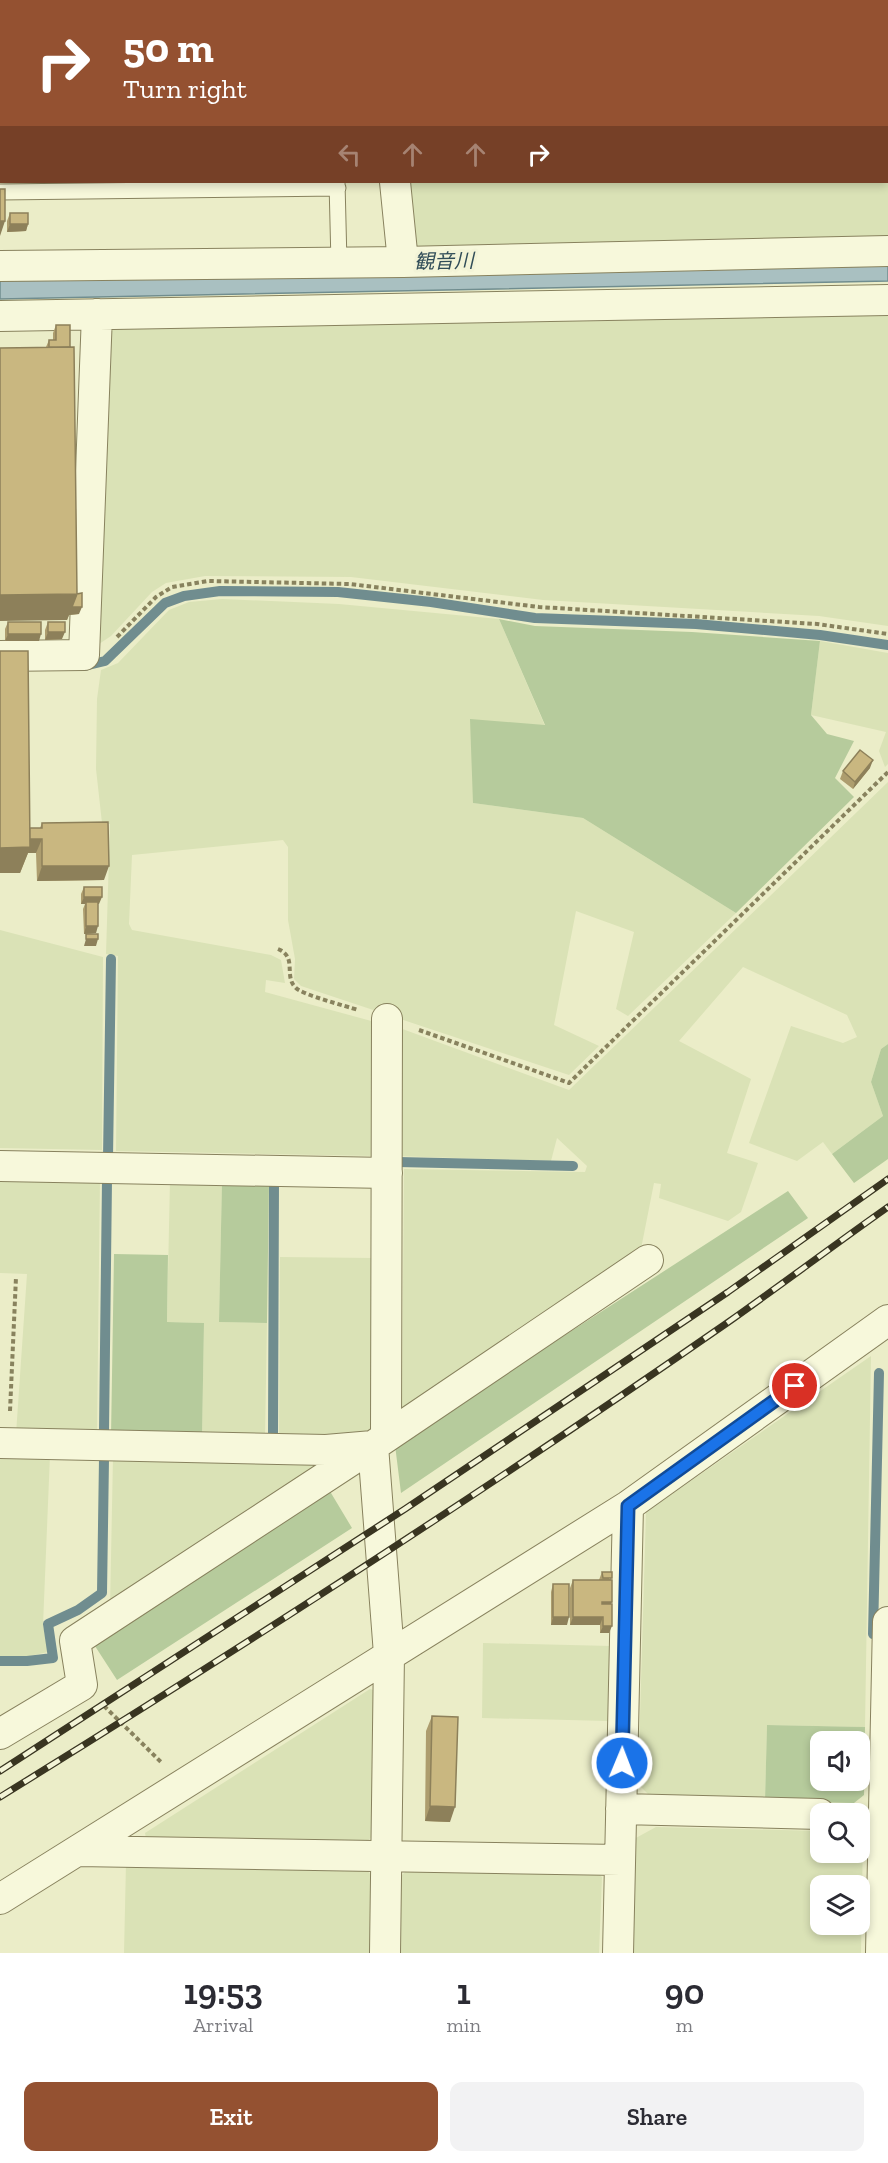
<!DOCTYPE html>
<meta charset="utf-8">
<style>
:root{--surface:#fff;--page:#f2f2f3;--text:#2b2b33;--muted:#7c7c81;--accent:#945131}
body{margin:0;font-family:"Zilla Slab","Noto Sans JP",serif;background:var(--page);color:var(--text);height:100vh;display:flex;flex-direction:column;font-size:22px;white-space:nowrap}
*{box-sizing:border-box;margin:0}
p{font-size:20px;color:var(--muted)}
.icon{flex:none;width:33px;height:33px;fill:none;stroke:currentColor;stroke-width:2;stroke-linecap:round;stroke-linejoin:round}
.map{position:relative;height:1953px;overflow:hidden}
.sheet{display:flex;flex-direction:column;background:var(--surface);flex:1}
.sheet>*{flex:none}
.top-card{position:absolute;left:0px;top:0px;width:888px;height:183px;box-shadow:0 3px 9px #0003;background:#945131;color:#fff;overflow:hidden}
.tools{position:absolute;left:810px;top:1731px;display:grid;gap:12px}
.tools a{display:grid;place-items:center;width:60px;height:60px;border-radius:12px;background:var(--surface);box-shadow:0 3px 9px #0003;font-size:30px}
.pin{position:absolute;display:grid;place-items:center;width:51px;height:51px;color:#fff;margin:-26px;border:3px solid #fff;border-radius:50%;box-shadow:0 2px 6px #0007}
.me{position:absolute;width:66px;margin:-33px;rotate:1deg;stroke-linejoin:round;filter:drop-shadow(0 0 4px #0008)}
.turn{display:flex;align-items:center;gap:21px;height:126px;padding:0 24px;font-size:27px}
.turn .icon{width:78px;height:78px;stroke-width:2.5}
.turn b{display:block;font-size:42px;line-height:51px}
.lanes{display:flex;align-items:center;height:57px;padding:0 24px;background:#0003;justify-content:center;gap:30px;direction:ltr}
.lanes .off{opacity:.35}
.eta{display:flex;justify-content:space-evenly;align-items:center;height:102px;text-align:center}
.eta b{font-size:36px;font-weight:600;line-height:42px}
.button{display:flex;gap:12px;margin-top:auto;padding:12px 24px}
.button a{flex:1;height:69px;border-radius:12px;background:var(--accent);color:#fff;font-size:24px;font-weight:600;line-height:69px;text-align:center}
.button a+a{background:var(--page);color:var(--text)}
.map>svg:first-child{display:block}
.farmland{fill:#dae2b6;fill-rule:evenodd}
.green{fill:#b6cb9c;fill-rule:evenodd}
.water{fill:#a9c0c1;stroke:#708d8f;stroke-width:1.5}
.lines{fill:none;stroke-linecap:round;stroke-linejoin:round}
.stream{stroke:#708d8f;stroke-width:10}
.service-casing{stroke:#88825e;stroke-width:17}
.minor-casing{stroke:#88825e;stroke-width:32}
.path{stroke:#88825e;stroke-width:4;stroke-dasharray:4.5 3;stroke-linecap:butt}
.service{stroke:#f7f8db;stroke-width:15}
.minor{stroke:#f7f8db;stroke-width:30}
.rail-casing{stroke:#393521;stroke-width:7}
.rail{stroke:#f3f4d7;stroke-width:4.5;stroke-dasharray:14;stroke-linecap:butt}
.wall{fill:#ad9d6e}
.shaded-wall{fill:#8d805a}
.building{fill:#c9b780;stroke:#8d805a;stroke-width:1.5}
.route-casing{stroke:#114b97;stroke-width:15}
.route{stroke:#1a73e8;stroke-width:10}
.labels{text-anchor:middle;dominant-baseline:central;stroke-width:6;stroke-linejoin:round;paint-order:stroke}
.water-label{font-size:20px;font-style:italic;fill:#314d58;stroke:#f3f4d7}
</style>
<div class="map">
<svg width="888" height="1953" viewBox="0 0 888 1953">
<rect width="100%" height="100%" fill="#ebedc8"/>
<path class="farmland" d="M389,0H888V241L410,248L405,182H886V2Z
M888,311V626L819,616L543,600L351,577L205,576L166,583L152,592L111,636L93,648L104,325Z
M222,599L339,604L499,619L545,726L473,803L583,818L736,913L628,1016L616,1009L634,932L576,911L554,1025L599,1046L569,1075L301,986L294,979L295,959L288,920V847L283,840L132,855L129,924L132,930L271,955L281,960L285,983L266,980L265,992L375,1022V1156L116,1151L118,956L106,954L110,824L102,823L96,769L97,699L101,670L118,663L169,610L189,602Z
M820,641L888,653V764L885,767L879,751L886,732L811,715Z
M888,782V1044L881,1049L871,1082L883,1116L832,1154L823,1142L797,1161L749,1143L791,1026L843,1043L857,1037L847,1015L743,967L679,1041L751,1079L727,1153L758,1163L741,1212L728,1221L659,1198L661,1184L654,1183L639,1259L402,1409L404,1169L585,1172L587,1166L557,1138L551,1161L395,1156L397,1027L569,1090Z
M0,930L103,957L102,1150L0,1148Z
M0,1177L100,1179L97,1434H16L27,1274L0,1273Z
M170,1180L222,1181L219,1322L267,1323L265,1438L202,1437L204,1323L167,1322Z
M280,1257L373,1258L372,1433L279,1441Z
M871,1356L865,1727L767,1725L765,1801L654,1800L638,1784L646,1512Z
M0,1454L50,1455L43,1625L48,1652L25,1657L0,1656Z
M113,1457L323,1464L110,1609Z
M483,1643L611,1646L609,1721L482,1718Z
M370,1689L379,1692L375,1834L362,1846L147,1843L145,1833Z
M656,1827L820,1831V1852H860V1836L863,1838L861,1953H630L634,1839ZM820,1886H860V1924H820Z
M126,1863L364,1867L374,1878L372,1953H124Z
M412,1865L591,1868L602,1877L599,1953H397L399,1878Z"/>
<path class="green" d="M499,619L535,626L692,632L820,641L811,715L827,734L854,741L835,778L854,797L736,913L583,818L473,803L470,719L545,725Z
M888,1044V1159L854,1183L832,1154L883,1116L871,1082L881,1049Z
M222,1181H269L267,1323L219,1322Z
M788,1191L808,1218L401,1493L395,1445Z
M114,1254L168,1255L167,1322L204,1323L202,1437L111,1436Z
M328,1488L352,1528L117,1680L93,1643Z
M767,1725L865,1727L864,1795L854,1803L765,1801ZM820,1742H860V1780H820Z"/>
<path class="water" d="M888,265V281L0,299V278Z"/>
<g class="lines">
<path class="stream" d="M84,666L105,661L165,603L184,596L220,591L338,592L431,602L535,618L696,624L820,635L888,645
M108,1158L111,959
M398,1162L573,1166
M104,1432L107,1180
M273,1435L274,1182
M873,1634L879,1373
M0,1661H27L53,1658L48,1624L78,1610L102,1593L104,1459"/>
<defs>
<path id="service" d="M337,182L339,263
M0,192L338,188"/>
<path id="minor" d="M378,0L379,2
M395,182L403,262
M0,266L403,262L888,251
M0,316L888,300
M0,656L84,655L97,314
M0,1166L387,1173
M386,1437L387,1019
M0,1443L326,1450L373,1446L389,1654L385,1953
M0,1734L82,1685L75,1641L373,1446L648,1260
M621,1809L820,1814
M78,1851L620,1860
M0,1899L628,1506L888,1320
M618,1953L628,1506
M881,1953L888,1622"/>
</defs>
<use href="#service" class="service-casing"/>
<use href="#minor" class="minor-casing"/>
<path class="path" d="M117,637L156,597L172,587L208,581L350,584L539,607L817,624L888,634
M278,949C298,957 283,976 296,988C303,995 346,1006 358,1010
M419,1030L569,1083L888,772
M10,1411L16,1277
M104,1706L161,1762"/>
<use href="#service" class="service"/>
<use href="#minor" class="minor"/>
<defs>
<path id="rail" d="M0,1771L405,1509L728,1292L888,1179
M0,1797C246,1645 489,1488 727,1323C781,1285 834,1245 888,1207"/>
</defs>
<use href="#rail" class="rail-casing"/>
<use href="#rail" class="rail"/>
</g>
<path class="wall" d="M10,213L28,224L26,231L7,232V221Z
M56,325L77,594L79,614L69,615L67,620L46,347L49,340H53V333Z
M8,622L39,641H5V629Z
M48,622L62,639L45,640V630Z
M0,651L30,828H40L42,823L104,880L37,881L36,853H28L20,873H0Z
M870,768L853,789L840,779L843,771Z
M84,887L99,904H98L96,933L84,934L83,909L85,904H81V894Z
M602,1572L611,1580V1604L609,1633H600V1625H570V1588L573,1580H599Z
M553,1584L567,1625H551V1592Z
M432,1716L450,1822L425,1821L426,1731Z"/>
<path class="shaded-wall" d="M0,121H2V147H0Z
M0,221H5L0,236Z
M10,224H28L26,231L7,232Z
M77,594L82,607L79,614L69,615L67,620L0,621V595Z
M48,632H65L62,639L45,640Z
M8,634H41L39,641H5Z
M873,760L870,768L853,789L855,782Z
M26,839H42L36,853H28L20,873H0V848Z
M42,866H109L104,880L37,881Z
M84,897H102L99,904H86V902L85,904H81Z
M86,926H98L96,933L84,934Z
M86,939H98L96,946H84Z
M602,1602H612L609,1609H600Z
M553,1617H569L567,1625H551Z
M573,1617H603L600,1625H570Z
M603,1626H612L609,1633H600Z
M430,1806L455,1807L450,1822L425,1821Z"/>
<path class="building" d="M0,0H5V2H2V121H0Z
M50,0H337V2H50Z
M0,189H5V221H0Z
M10,213H28V224H10Z
M56,325H70V347H49V340H56Z
M74,347L77,594L0,595V348Z
M82,593V607H72L77,594Z
M8,622H41V634H8Z
M48,622H65V632H48Z
M0,651H28L30,847L0,848Z
M860,750L873,760L855,782L843,771Z
M108,822L109,866H42V839H30V828H42V823Z
M84,887H102V897H84Z
M86,902H98V926H86Z
M86,934H98V939H86Z
M602,1572H612V1578H603Z
M573,1580H612V1602H602V1604H612V1626H603V1617H573Z
M553,1584H569V1617H553Z
M432,1716L458,1717L455,1807L430,1806Z"/>
<g class="lines">
<defs>
<path id="route" d="M622,1763L628,1506L795,1386"/>
</defs>
<use href="#route" class="route-casing"/>
<use href="#route" class="route"/>
</g>
<g class="labels">
<g class="water-label">
<text transform="translate(444 261) rotate(-1)">観音川</text>
</g>
</g>
</svg>
<div class="tools">
<a><svg class="icon" aria-label="sound" viewBox="0 0 24 24"><path d="M4 9h4l5-4v14l-5-4H4zM17 9q2 3 0 6"/></svg></a>
<a><svg class="icon" aria-label="search" viewBox="0 0 24 24"><circle cx="10" cy="10" r="6"/><path d="M15 15l6 6"/></svg></a>
<a><svg class="icon" aria-label="layers" viewBox="0 0 24 24"><path d="M12 4l9 5-9 5-9-5zM3 14l9 5 9-5"/></svg></a>
</div>
<div class="pin" style="left:795px;top:1386px;background:#d93025"><svg class="icon" aria-label="arrive" viewBox="0 0 24 24"><path d="M6 21V4h12l-3 4 3 4H6"/></svg></div>
<svg class="me" style="left:622px;top:1763px" viewBox="-20 -20 40 40"><circle r="17" fill="#1a73e8" stroke="#fff" stroke-width="3"/><path d="M0-11L8 9 0 5-8 9z" fill="#fff"/></svg>
<div class="top-card">
<div class="turn"><svg class="icon" aria-label="right" viewBox="0 0 24 24"><path d="M7 20v-9h11M14 6l5 5-5 5"/></svg><div><b>50 m</b>Turn right</div></div>
<div class="lanes"><svg class="icon off" aria-label="left" viewBox="0 0 24 24"><path d="M17 20v-9H6M10 6l-5 5 5 5"/></svg><svg class="icon off" aria-label="ahead" viewBox="0 0 24 24"><path d="M12 20V5M6 11l6-6 6 6"/></svg><svg class="icon off" aria-label="ahead" viewBox="0 0 24 24"><path d="M12 20V5M6 11l6-6 6 6"/></svg><svg class="icon" aria-label="right" viewBox="0 0 24 24"><path d="M7 20v-9h11M14 6l5 5-5 5"/></svg></div>
</div>
</div>
<section class="sheet">
<div class="eta">
<div><b>19:53</b><p>Arrival</p></div>
<div><b>1</b><p>min</p></div>
<div><b>90</b><p>m</p></div>
</div>
<div class="button"><a>Exit</a><a>Share</a></div>
</section>
